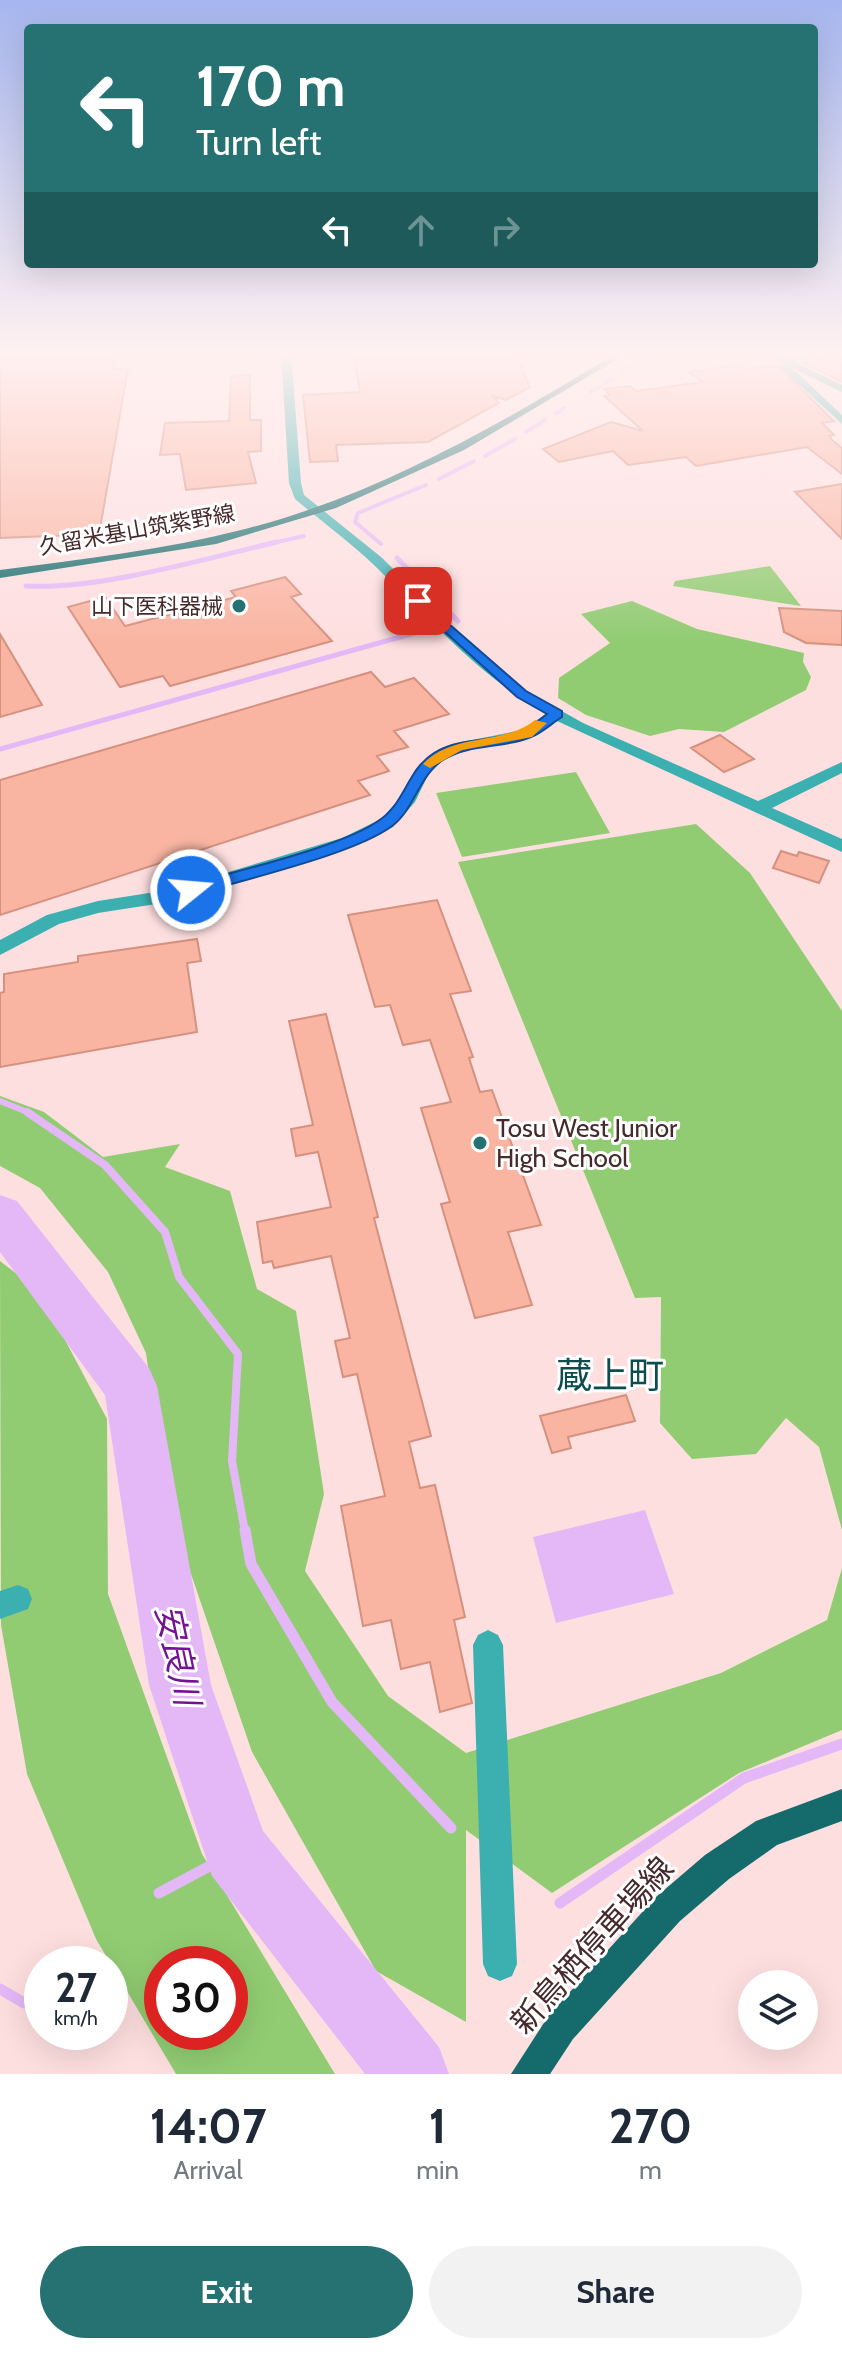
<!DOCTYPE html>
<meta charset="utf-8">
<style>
:root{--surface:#fff;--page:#f2f2f3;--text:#1f2937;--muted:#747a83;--accent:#267171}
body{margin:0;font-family:Cabin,"Noto Sans JP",sans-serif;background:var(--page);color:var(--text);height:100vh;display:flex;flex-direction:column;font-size:30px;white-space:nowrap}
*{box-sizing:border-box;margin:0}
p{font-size:26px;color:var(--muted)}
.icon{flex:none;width:44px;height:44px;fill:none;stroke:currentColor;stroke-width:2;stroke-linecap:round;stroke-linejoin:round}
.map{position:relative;height:2074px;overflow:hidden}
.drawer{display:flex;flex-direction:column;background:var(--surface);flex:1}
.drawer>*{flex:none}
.hud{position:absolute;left:24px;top:24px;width:794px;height:244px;border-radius:8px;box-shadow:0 8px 32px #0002;background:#267171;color:#fff;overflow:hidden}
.fabs{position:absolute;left:738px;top:1970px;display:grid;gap:16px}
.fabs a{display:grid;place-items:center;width:80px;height:80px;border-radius:50%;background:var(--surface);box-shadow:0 8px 32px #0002;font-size:40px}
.speed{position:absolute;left:24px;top:1946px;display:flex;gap:16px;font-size:40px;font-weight:700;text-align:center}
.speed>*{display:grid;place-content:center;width:104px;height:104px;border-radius:50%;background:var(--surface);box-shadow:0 8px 32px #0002;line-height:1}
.speed small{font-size:20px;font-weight:400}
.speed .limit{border:12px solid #d22;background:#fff;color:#111}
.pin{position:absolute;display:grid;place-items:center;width:68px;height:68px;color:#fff;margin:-34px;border-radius:16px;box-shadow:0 4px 12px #0006}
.me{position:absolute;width:88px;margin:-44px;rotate:73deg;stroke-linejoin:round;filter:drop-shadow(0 0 6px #0008)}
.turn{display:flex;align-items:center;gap:28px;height:168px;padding:0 40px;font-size:36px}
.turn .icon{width:104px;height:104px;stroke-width:2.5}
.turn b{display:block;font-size:56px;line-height:68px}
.lanes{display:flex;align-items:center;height:76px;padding:0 40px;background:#0003;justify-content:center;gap:40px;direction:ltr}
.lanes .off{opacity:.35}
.eta{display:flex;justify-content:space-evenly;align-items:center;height:136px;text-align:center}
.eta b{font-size:48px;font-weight:700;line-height:56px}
.action{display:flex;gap:16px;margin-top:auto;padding:16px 40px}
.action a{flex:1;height:92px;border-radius:48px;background:var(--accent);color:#fff;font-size:32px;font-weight:700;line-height:92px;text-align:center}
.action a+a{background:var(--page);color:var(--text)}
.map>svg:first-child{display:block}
.green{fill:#91cc72;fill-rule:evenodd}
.water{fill:#e4b8f7}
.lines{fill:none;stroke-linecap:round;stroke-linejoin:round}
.stream-far4{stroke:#e4b8f7;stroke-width:4}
.stream-far3{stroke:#e4b8f7;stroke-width:5}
.stream-far2{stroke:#e4b8f7;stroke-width:6}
.stream-far1{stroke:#e4b8f7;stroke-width:8}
.stream{stroke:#e4b8f7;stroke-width:11}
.river{fill:#e4b8f7;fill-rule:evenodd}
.building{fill:#fab5a2;stroke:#d4917f;stroke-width:2}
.minor{fill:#3cafb0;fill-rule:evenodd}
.major{fill:#156b6c;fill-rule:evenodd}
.route{fill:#1a73e8;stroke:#114b97;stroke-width:2}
.slow{fill:#f59e0b}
.poi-dot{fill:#267171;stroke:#fff;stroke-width:3}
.labels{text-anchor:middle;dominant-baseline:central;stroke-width:6;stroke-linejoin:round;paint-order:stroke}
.far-street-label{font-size:22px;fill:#472a2c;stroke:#fff}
.far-poi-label{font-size:22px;fill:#472a2c;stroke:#fff;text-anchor:end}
.poi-label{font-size:26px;fill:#472a2c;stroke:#fff;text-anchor:start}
.near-street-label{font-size:32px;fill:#472a2c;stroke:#fff}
.near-water-label{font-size:34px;font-style:italic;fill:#741293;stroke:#fff}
.near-quarter-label{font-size:36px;fill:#0e4d4e;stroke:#fff}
</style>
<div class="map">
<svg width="842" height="2074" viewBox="0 0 842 2074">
<rect width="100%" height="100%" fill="#fedfe0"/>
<path class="green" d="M770,566L801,606L673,586L675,581Z
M632,601L697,629L804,653L803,662L811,677L806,690L724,732L679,729L650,736L586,715L558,698L559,678L610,643L581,614Z
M576,772L610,833L462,857L436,793Z
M696,824L750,873L842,1011V1530L819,1447L786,1418L756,1454L692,1459L660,1423L661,1297L635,1298L458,862Z
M0,1096L44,1112L103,1157L180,1144L165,1167L230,1191L257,1289L296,1311L324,1494L305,1571L388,1696L466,1753L721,1673L827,1620L842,1568V1730L739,1773L552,1893L466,1830V2022L376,1971L252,1752L167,1504L146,1353L108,1272L40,1188L0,1166Z
M0,1261L39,1291L107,1419L108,1594L202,1854L335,2074H176L96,1939L27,1774L1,1625ZM162,1964H230V2032H162Z"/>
<path class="water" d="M645,1510L674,1594L556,1623L533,1537Z"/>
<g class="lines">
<path class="stream-far4" d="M758,353L766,358
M785,356L797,353
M643,359L653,353
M622,372L635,364
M591,392L612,379
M557,413L564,408
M526,432L545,420
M485,456L515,439
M439,479L474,461
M268,544L304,536
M381,544L355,522L358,513L426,485"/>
<path class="stream-far3" d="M397,558L458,621
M26,586C99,590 204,559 277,542
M0,749L429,629"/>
<path class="stream-far2" d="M0,1101L32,1114"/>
<path class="stream-far1" d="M27,1112L105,1165L165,1232L179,1277L238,1354L232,1461L245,1532"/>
<path class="stream" d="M245,1530L251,1564L332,1702L451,1828
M159,1893L236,1852
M560,1903L744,1778L842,1744
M81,1964L86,1961
M0,1989L24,2003L42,1991"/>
<path class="river" d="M0,1195L17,1201L149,1368L157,1386L211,1685L263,1831L439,2047L449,2074H365L212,1876L149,1685L105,1395L0,1252Z"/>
</g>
<path class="building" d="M0,353H113V369H128L99,534L0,538Z
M353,353H515L530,387L506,400L493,396L499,403L428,442L336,445L338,461L310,462L303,395L360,392Z
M842,353V382L802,362L819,357Z
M739,365L744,369L778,366L834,421L822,423L834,435L829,436L833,441L842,448V474L807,447L696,466L686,457L628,465L613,451L559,462L543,449L611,422L643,431L604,396L610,395L604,389L630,386L636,391L703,382L688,372Z
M250,375V420H261V451L248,452L256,483L186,490L180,454L160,455L165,423L229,421L231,376Z
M842,484V539L795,492Z
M285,577L301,594L291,597L332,641L170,686L163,676L120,687L68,607L105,597L125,626L236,597L231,591Z
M779,608L842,611V645L806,643L784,632Z
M0,634L42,705L0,717Z
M371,672L385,687L414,678L449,714L394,731L408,747L377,756L389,771L358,781L370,795L0,915V780Z
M720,735L754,759L724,772L691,748Z
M781,851L797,856L799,852L829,861L819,883L773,868Z
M437,900L471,991L450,994L473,1057L469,1058L480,1092L492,1090L541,1225L508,1232L532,1305L475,1318L441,1204L450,1202L421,1108L451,1102L430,1040L403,1045L390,1005L375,1007L348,915Z
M197,939L201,961L187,963L197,1032L0,1067V993L4,992V974L78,962V956Z
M326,1014L378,1217L374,1218L431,1436L409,1442L420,1488L435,1485L465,1617L454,1620L472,1703L440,1712L430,1662L401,1669L391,1620L363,1626L341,1506L385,1496L357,1374L343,1377L335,1341L350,1338L331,1256L274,1268L272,1261L263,1263L257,1222L331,1207L318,1152L296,1156L291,1129L313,1125L289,1021Z
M626,1395L635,1421L568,1437L571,1448L552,1453L540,1416Z"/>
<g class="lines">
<path class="minor" d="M281,353H291L301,483L304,495L381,557L444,619L526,691L583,723L758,801L842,762V773L772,808L842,839V852L557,721L532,737L462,751L442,761L428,775L415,802L393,827L354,846L169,902L98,913L59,924L0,955V940L47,915L98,901L168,890L342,838L381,819L402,796L415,770L430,755L452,744L522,730L546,714C481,677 428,618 375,566C350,542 321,521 295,499L289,483Z
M764,353H776L786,358L821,353L794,362L842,385V392L792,368L842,415V424L781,368L780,362Z
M18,1585L28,1589L32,1599L28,1609L0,1619V1591Z
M488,1630L498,1635L503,1645L517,1964L512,1976L500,1981L488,1976L483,1964L473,1645L478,1635Z"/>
<path class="major" d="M617,353H628L464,450L336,508L216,544L0,578V570C82,559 165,550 245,529C379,495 500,424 617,353Z
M842,1789V1821L777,1845L729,1879L680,1921L573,2039L550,2074H511L549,2015L656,1897L705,1855L756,1821Z"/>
</g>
<linearGradient id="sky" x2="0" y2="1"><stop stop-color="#a6b6ee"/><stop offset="0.55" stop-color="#fff1f1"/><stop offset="1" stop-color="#fff1f1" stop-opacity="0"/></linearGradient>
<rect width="842" height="643" fill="url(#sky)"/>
<path class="route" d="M418,597L526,691L562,711V717C552,723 542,733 531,737C503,749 470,743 443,760C419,775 415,809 392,826C355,854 245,879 197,894H185V886C234,871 344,847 381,819C405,802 408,769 434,753C461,737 493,742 522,731C531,728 539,720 547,714L517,697L414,604V598Z"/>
<path class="slow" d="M535,720L547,723L532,737L462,750L430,768L423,764C454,732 503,746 535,720Z"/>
<g class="poi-dot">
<circle cx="239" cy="606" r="8"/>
<circle cx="480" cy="1143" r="8"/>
</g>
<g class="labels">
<g class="far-street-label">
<text transform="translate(137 530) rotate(-10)">久留米基山筑紫野線</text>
</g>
<g class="far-poi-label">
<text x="223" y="606">山下医科器械</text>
</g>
<g class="poi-label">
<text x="496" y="1128">Tosu West Junior<tspan x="496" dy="30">High School</tspan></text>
</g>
<g class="near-street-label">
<text transform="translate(592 1945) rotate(-48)">新鳥栖停車場線</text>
</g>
<g class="near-water-label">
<text transform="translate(178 1655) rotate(78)">安良川</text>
</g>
<g class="near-quarter-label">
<text x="610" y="1375">蔵上町</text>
</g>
</g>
</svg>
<div class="fabs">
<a><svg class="icon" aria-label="layers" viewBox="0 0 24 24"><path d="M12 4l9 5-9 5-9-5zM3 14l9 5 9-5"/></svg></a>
</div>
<div class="speed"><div>27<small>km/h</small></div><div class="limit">30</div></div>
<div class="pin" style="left:418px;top:601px;background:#d93025"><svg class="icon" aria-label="arrive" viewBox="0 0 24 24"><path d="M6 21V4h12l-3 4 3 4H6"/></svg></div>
<svg class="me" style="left:191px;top:890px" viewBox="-20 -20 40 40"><circle r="17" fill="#1a73e8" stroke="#fff" stroke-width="3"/><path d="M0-11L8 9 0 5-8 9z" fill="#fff"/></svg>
<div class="hud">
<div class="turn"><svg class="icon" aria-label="left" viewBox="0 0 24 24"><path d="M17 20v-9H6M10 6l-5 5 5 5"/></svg><div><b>170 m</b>Turn left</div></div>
<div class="lanes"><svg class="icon" aria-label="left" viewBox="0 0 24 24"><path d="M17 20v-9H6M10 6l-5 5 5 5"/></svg><svg class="icon off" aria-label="ahead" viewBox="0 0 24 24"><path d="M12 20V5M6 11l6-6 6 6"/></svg><svg class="icon off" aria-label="right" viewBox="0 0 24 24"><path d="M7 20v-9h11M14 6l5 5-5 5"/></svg></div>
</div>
</div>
<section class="drawer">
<div class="eta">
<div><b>14:07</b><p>Arrival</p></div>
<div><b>1</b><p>min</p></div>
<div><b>270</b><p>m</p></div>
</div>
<div class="action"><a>Exit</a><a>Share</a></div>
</section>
